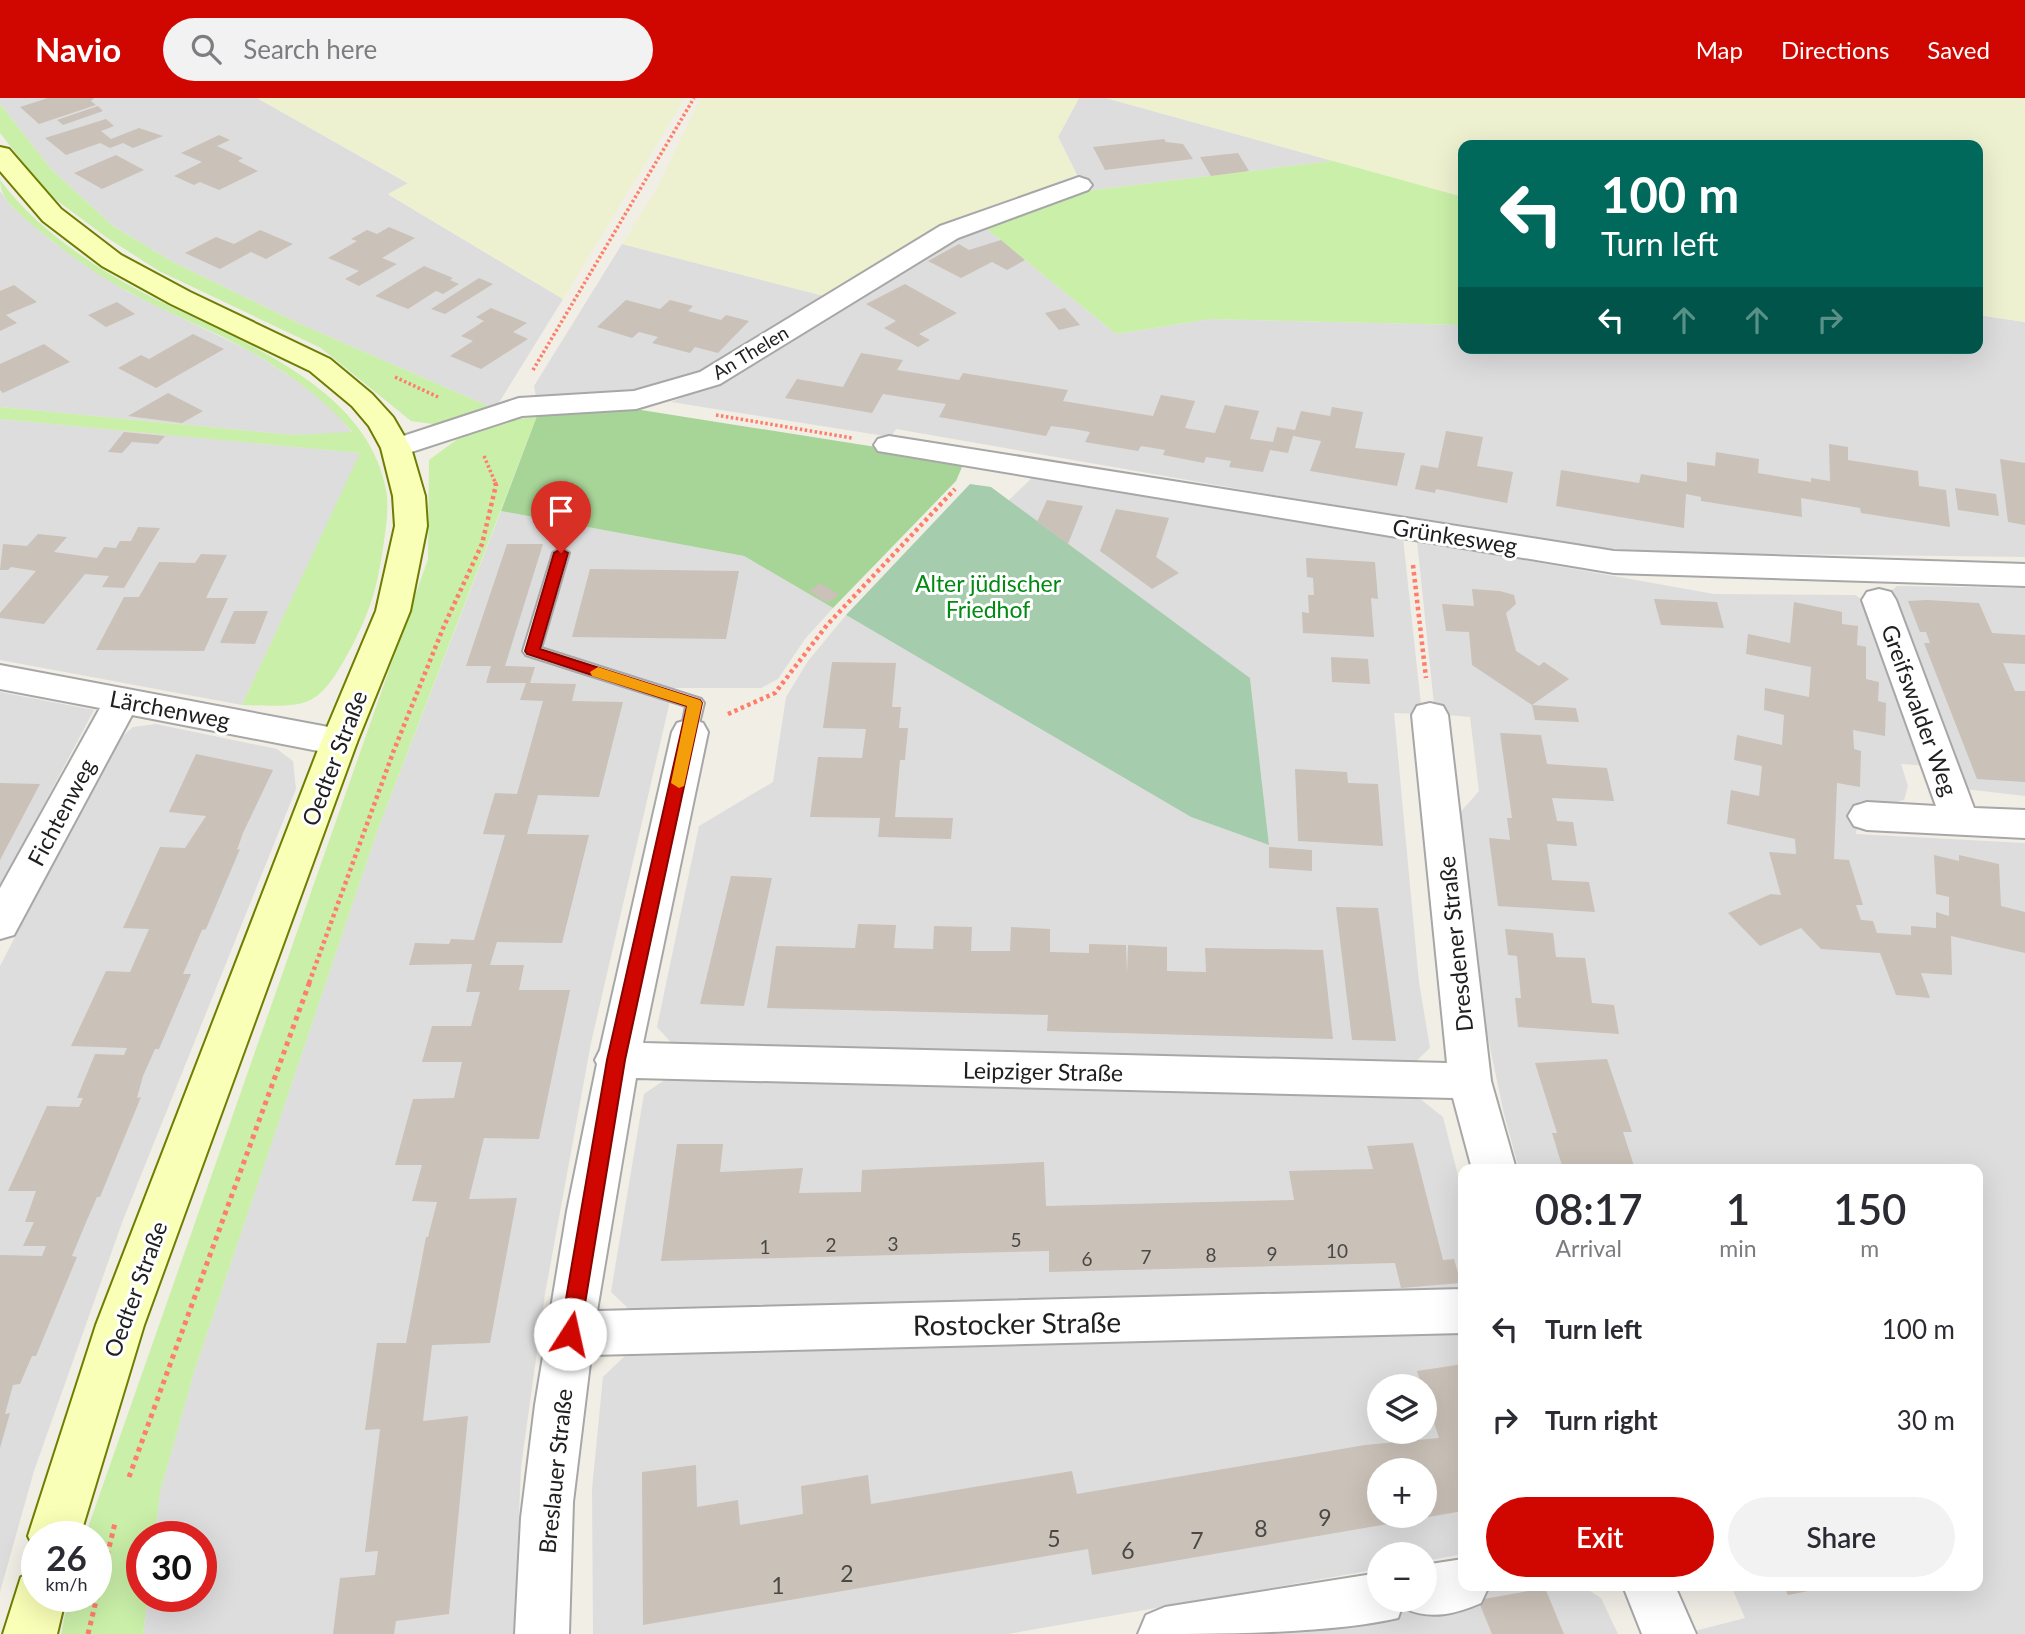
<!DOCTYPE html>
<meta charset="utf-8">
<style>
:root{--surface:#fff;--page:#f2f2f3;--text:#2b2b33;--muted:#7c7c81;--accent:#d00700}
body{margin:0;font-family:Lato,sans-serif;background:var(--page);color:var(--text);height:100vh;display:flex;flex-direction:column;font-size:26px;white-space:nowrap}
*{box-sizing:border-box;margin:0}
p{font-size:23px;color:var(--muted)}
.icon{flex:none;width:38px;height:38px;fill:none;stroke:currentColor;stroke-width:2;stroke-linecap:round;stroke-linejoin:round}
.map{position:relative;flex:1;overflow:hidden}
.sheet{position:absolute;left:1458px;top:1066px;width:525px;height:427px;display:flex;flex-direction:column;background:var(--surface);border-radius:14px;box-shadow:0 7px 28px #0002}
.sheet>*{flex:none}
.top-card{position:absolute;left:1458px;top:42px;width:525px;height:214px;border-radius:14px;box-shadow:0 7px 28px #0002;background:#00695c;color:#fff;overflow:hidden}
.tools{position:absolute;left:1367px;top:1276px;display:grid;gap:14px}
.tools a{display:grid;place-items:center;width:70px;height:70px;border-radius:50%;background:var(--surface);box-shadow:0 7px 28px #0002;font-size:35px}
.speed{position:absolute;left:21px;top:1423px;display:flex;gap:14px;font-size:35px;font-weight:700;text-align:center}
.speed>*{display:grid;place-content:center;width:91px;height:91px;border-radius:50%;background:var(--surface);box-shadow:0 7px 28px #0002;line-height:1}
.speed small{font-size:18px;font-weight:400}
.speed .limit{border:10px solid #d22;background:#fff;color:#111}
.pin{position:absolute;display:grid;place-items:center;width:60px;height:60px;color:#fff;margin:-72px -30px;border-radius:50% 50% 50% 0;rotate:-45deg;box-shadow:0 0 7px #0007}
.pin .icon{rotate:45deg}
.me{position:absolute;width:77px;margin:-38px;rotate:10deg;stroke-linejoin:round;filter:drop-shadow(0 0 5px #0008)}
.turn{display:flex;align-items:center;gap:24px;height:147px;padding:0 28px;font-size:32px}
.turn .icon{width:91px;height:91px;stroke-width:2.5}
.turn b{display:block;font-size:49px;line-height:60px}
.lanes{display:flex;align-items:center;height:66px;padding:0 28px;background:#0003;justify-content:center;gap:35px;direction:ltr}
.lanes .off{opacity:.35}
.eta{display:flex;justify-content:space-evenly;align-items:center;height:119px;text-align:center}
.eta b{font-size:42px;font-weight:600;line-height:49px}
.primary-button{display:flex;gap:14px;margin-top:auto;padding:14px 28px}
.primary-button a{flex:1;height:80px;border-radius:42px;background:var(--accent);color:#fff;font-size:28px;font-weight:600;line-height:80px;text-align:center}
.primary-button a+a{background:var(--page);color:var(--text)}
ul{padding:0;list-style:none}
li{display:flex;align-items:center;gap:21px;height:91px;padding:0 28px}
li div{flex:1}
li b{display:block;font-size:26px}
li em{font-style:normal}
header{display:flex;align-items:center;gap:42px;box-sizing:border-box;height:98px;padding:0 35px;background:var(--accent);color:#fff}
header strong{font-size:33px}
nav{display:flex;gap:38px;margin-inline-start:auto;font-size:24px}
.search{width:490px;height:63px;background:var(--page);display:flex;align-items:center;gap:18px;box-sizing:border-box;padding:0 24px;border-radius:38px;color:var(--muted);font-size:26px}
.map>svg:first-child{display:block}
.residential{fill:#dedddd;fill-rule:evenodd}
.farmland{fill:#eef1d0}
.grass{fill:#c9efa8}
.forest{fill:#a7d497}
.cemetery{fill:#a5ccac}
.building{fill:#cac1b8;fill-rule:evenodd}
.lines{fill:none;stroke-linecap:round;stroke-linejoin:round}
.service-casing{stroke:#a7a7a7;stroke-width:4}
.minor-casing{stroke:#a7a7a7;stroke-width:4}
.secondary-casing{stroke:#6d7e00;stroke-width:4}
.path-far2{stroke:#ff7d69;stroke-width:3.5;stroke-dasharray:2.5 2.5;stroke-linecap:butt}
.path-far1{stroke:#ff7d69;stroke-width:4.5;stroke-dasharray:3.5 3.5;stroke-linecap:butt}
.path{stroke:#ff7d69;stroke-width:5;stroke-dasharray:4.5 4.5;stroke-linecap:butt}
.service{fill:#fff;fill-rule:evenodd}
.minor{fill:#fff;fill-rule:evenodd}
.secondary{fill:#f9ffb6;fill-rule:evenodd}
.route{fill:#d00700;stroke:#870500;stroke-width:2}
.slow{fill:#f59e0b}
.labels{text-anchor:middle;dominant-baseline:central;stroke-width:6;stroke-linejoin:round;paint-order:stroke}
.far-street-label{font-size:19px;fill:#202020;stroke:#fff}
.number-label{font-size:19px;fill:#4a4846}
.street-label{font-size:23px;fill:#202020;stroke:#fff}
.park-label{font-size:23px;fill:#028a12;stroke:#fff}
.near-number-label{font-size:23px;fill:#4a4846}
.near-street-label{font-size:28px;fill:#202020;stroke:#fff}
</style>
<header>
<strong>Navio</strong>
<div class="search"><svg class="icon" aria-label="search" viewBox="0 0 24 24"><circle cx="10" cy="10" r="6"/><path d="M15 15l6 6"/></svg>Search here</div>
<nav><a>Map</a><a>Directions</a><a>Saved</a></nav>
</header>
<div class="map">
<svg width="2025" height="1536" viewBox="0 0 2025 1536">
<rect width="100%" height="100%" fill="#f1eee6"/>
<path class="residential" d="M0,0H257L409,86L389,97L563,201L495,311L300,226L173,164L113,128L51,71L0,6Z
M1079,0H1106L1333,63L1085,93L1058,39Z
M0,93L12,109L52,143L87,168L128,194L250,253L293,280L333,310L352,335L293,337L0,309Z
M982,127L1116,236L1211,221L1463,227V250H1978V217L2025,224V459L1701,455L1599,450L1496,436L896,331L891,339L671,304L736,278L906,167Z
M622,146L828,199L694,279L638,294L553,302L536,299L534,288Z
M0,321L361,355L242,607L0,562Z
M1036,376L1403,440L1422,616L1394,615L1419,884L1430,950L1409,970L676,950L657,929L699,728L773,684L786,599L808,563L846,517L1191,719L1269,747L1250,580L1008,403Z
M501,413L744,458L833,510L805,541L778,581L761,590H673L591,945L545,1196L521,1369L514,1536H143L148,1498H201V1438H155L160,1394L195,1271L378,731Z
M1417,443L1714,496L1855,497L1871,507L1930,668L1901,666L1908,688L1904,702L1886,706L1860,703L1856,736L2025,745V1536H1696L1695,1533L1745,1520L1731,1488H1978V1071H1519L1504,1016L1477,888L1457,718L1479,693L1470,619L1435,616Z
M1897,488L2025,490V698L1965,691L1887,496Z
M0,594L94,612L0,789Z
M156,626L277,651L293,663L296,691L123,1122L34,1373L0,1494V868L116,644L133,629Z
M672,977L1414,996L1443,1019L1463,1097V1193L634,1216L611,1194L644,996Z
M1463,1228V1456L1425,1463L1424,1456H1379V1471L1008,1536H593L592,1391L603,1279L631,1252ZM1379,1288H1424V1334H1379ZM1379,1372H1424V1418H1379Z
M1518,1488H1582L1601,1500L1618,1536H1246Z"/>
<path class="farmland" d="M257,0H685L563,201L388,96L408,85Z
M701,0H1079L1058,39L1079,81L968,117L927,136L828,199L622,146L656,92Z
M1106,0H2025V224L1978,217V47H1463V99Z"/>
<path class="grass" d="M0,6L51,71L113,128L173,164L300,226L495,311L440,327L411,323L321,250L159,173L106,139L47,95L0,35Z
M1333,63L1463,99V227L1211,221L1116,236L982,127L1085,93Z
M0,82C35,129 89,166 140,193C224,238 362,281 385,387C390,407 386,429 383,450C377,490 370,514 351,550C317,612 310,609 242,607L360,355L0,321V309L293,337L352,334C324,300 290,277 253,255C213,232 169,216 129,194C93,175 60,150 29,124C16,112 0,101 0,82Z
M537,318L378,731L195,1271L160,1394L155,1438H142V1498H148L143,1536H61L69,1498H96V1438H85L428,461L429,362L474,329Z"/>
<path class="forest" d="M641,312L952,361L962,369L956,383L833,510L744,458L501,413L537,318Z"/>
<path class="cemetery" d="M970,386L991,389L1250,580L1269,747L1191,719L846,517Z"/>
<path class="building" d="M48,0H94L91,3L96,7L39,26L20,9Z
M98,8L103,13L63,27L57,22Z
M106,21L114,28L101,33L111,41L139,30L163,38L133,50L123,45L110,50L100,45L66,57L45,40Z
M219,37L230,42L217,48L243,60L238,63L258,73L219,92L200,84L194,87L174,78L202,64L181,55Z
M1164,41L1166,44L1183,46L1193,61L1105,72L1093,49Z
M1238,55L1249,73L1211,78L1200,59Z
M116,57L144,72L102,91L74,75Z
M389,129L415,140L382,160L397,166L359,188L345,181L359,173L328,160L357,143L351,141L367,132L377,136Z
M260,132L293,146L266,161L251,154L220,171L185,155L216,139L234,146Z
M1001,142L1025,162L1007,172L992,164L961,180L928,163L959,146L969,152Z
M424,168L453,180L450,182L459,186L443,196L436,193L408,211L375,198Z
M479,180L493,186L445,216L431,211Z
M905,186L957,215L919,236L930,242L918,249L884,230L896,223L866,206Z
M14,187L37,204L6,217L17,225L0,233V193Z
M626,202L660,211L670,202L693,208L688,213L706,218L721,222L726,217L749,223L718,255L695,249L690,255L652,245L658,239L639,234L632,240L597,229Z
M117,204L135,216L106,229L88,217Z
M491,210L527,225L513,234L528,241L481,271L450,258L473,243L461,238L484,223L476,219Z
M1065,210L1080,227L1059,232L1045,215Z
M193,236L224,251L156,290L118,270L141,257L149,261Z
M44,246L70,264L3,295L0,292V266Z
M861,255L903,262L897,272L959,282L963,275L1068,292L1063,303L1153,318L1161,297L1195,303L1185,330L1215,335L1225,307L1259,313L1250,341L1273,344L1277,329L1295,332L1301,313L1330,318L1332,309L1363,314L1355,350L1405,355L1397,388L1310,373L1321,343L1293,338L1288,355L1270,352L1263,374L1229,369L1231,363L1206,359L1204,365L1163,357L1165,352L1141,348L1138,353L1085,344L1090,334L1074,331L1051,328L1046,338L939,319L946,306L883,296L872,315L785,300L797,281L843,289Z
M168,295L203,313L182,325L128,318Z
M1446,333L1483,339L1477,368L1513,374L1507,405L1436,391L1435,395L1415,391L1421,367L1438,370Z
M124,334L165,338L158,346L132,344L122,355L108,354Z
M1829,346L1848,349V362L1918,373L1919,388L1946,392L1950,429L1861,415L1860,410L1801,400L1802,419L1701,403V399L1686,396L1684,430L1556,408L1561,372L1639,385L1641,376L1687,384V364L1715,368L1716,354L1759,361L1758,375L1811,384V380L1830,383Z
M2000,361L2025,365V427L2008,424Z
M1955,390L1996,396L1999,418L1958,412Z
M1047,402L1083,408L1068,446L1037,424Z
M1116,411L1169,420L1156,459L1179,475L1152,491L1100,453Z
M138,429L160,430L124,490L102,489L109,478L85,476L44,526L0,520V515L36,473L11,469L8,472H0L3,446L27,448L38,436L67,439L54,454L97,460L104,449L116,450L120,443H131Z
M507,446H543L505,568L535,569L530,585L576,586L572,603L623,604L599,699L538,697L527,736L589,737L562,845L497,844L490,867H524L519,892H570L539,1041L484,1040L469,1101L517,1100L490,1245L432,1247L423,1323L468,1318L449,1516L396,1523L394,1536H333L340,1480L375,1477L378,1453L365,1454L380,1331L365,1332L377,1245H406L426,1139H428L437,1104L412,1103L422,1067H395L413,1001L454,1000L462,964H422L432,928H471L480,894H466L472,866L409,867L415,845L449,846L451,841L474,842L505,737L483,736L489,715L495,695L517,696L543,603L520,602L526,585H486L491,568H466Z
M201,456L227,457L206,500H228L204,553L96,552L124,499H139L159,464L195,465Z
M1306,460L1375,464L1378,501L1371,500L1374,539L1303,535L1302,514L1309,515L1308,497H1314L1313,480L1307,479Z
M590,471L739,473L726,541L572,539Z
M821,485L839,497L827,505L809,493Z
M1472,491L1500,493L1514,497L1516,506L1506,515L1516,553L1539,568L1544,564L1569,581L1532,607L1472,567L1469,534L1446,533L1442,506L1474,508Z
M1654,501L1717,504L1724,530L1661,527Z
M1927,502L1979,505L1992,535L2025,537V566L2003,565L2015,593H2025V684L1977,681L1924,545H1930L1926,534H1920L1908,503Z
M1794,504L1842,514V526L1858,528L1857,547L1866,549V581L1879,584L1878,603L1886,605L1885,638L1853,632L1854,651L1861,653L1860,689L1837,685L1834,761L1849,762L1863,807H1856L1861,822L1873,823L1877,835L1911,837V828L1936,830V814L1949,818V799L1936,796L1934,757L1959,763V757L1999,766L2001,808L2025,814V855L1951,838L1952,877L1921,875L1930,900L1896,897L1880,855L1821,851L1801,830L1760,848L1728,815L1771,796L1781,797L1769,754L1796,756L1795,741L1727,726L1731,692L1759,698L1762,668L1734,662L1737,637L1782,647L1784,617L1764,612L1765,590L1809,599L1811,569L1746,556L1748,536L1790,545Z
M234,513H268L255,546L220,545Z
M1331,559L1368,561L1370,586L1332,584Z
M832,564L896,565L892,609H901L899,630H908L905,662H900L895,719L953,720L951,741L878,739L880,720L810,719L818,659L862,660L866,631L823,630Z
M1532,607L1576,610L1579,624L1535,622Z
M1500,635L1541,637L1547,666L1607,670L1614,703L1552,700L1557,723L1573,724L1577,748L1547,746L1552,782L1589,784L1595,814L1498,808L1489,740L1510,742L1507,720H1512Z
M196,656L273,672L243,735L237,752L240,751L206,831L202,832L183,876H191L159,951H155L143,978L137,1000L141,999L100,1099H97L87,1122L72,1158L77,1159L36,1258H32L20,1286L13,1287L5,1316L10,1315L0,1350V1157L42,1158L46,1148H23L34,1124H25L36,1093H8L47,1008L79,1009L83,1000H77L95,956L124,957L127,950L71,948L106,873L130,874L149,831L123,830L160,749L185,750L206,718L169,714Z
M1295,671L1347,674L1348,685L1378,686L1383,748L1298,743Z
M0,685L40,686L0,762Z
M1269,749L1312,752V773L1269,770Z
M731,778L772,780L744,908L700,906Z
M1336,809L1378,810L1396,943L1352,942Z
M858,826L896,827L894,850L933,851L934,828L972,829L971,853H1010L1011,829L1050,831V854L1089,855V846L1126,847L1127,876L1128,847L1167,849V873L1206,874L1205,850L1323,852L1333,941L1047,933L1048,917L767,910L776,848L855,850Z
M1505,831L1553,835L1556,859L1585,860L1592,905L1614,907L1619,936L1518,929L1515,900H1521L1517,858L1508,857Z
M1607,961L1632,1034H1623L1635,1071H1563L1552,1035H1557L1535,965Z
M1413,1045L1443,1162L1454,1161L1461,1185L1401,1190L1395,1165L1049,1174V1153L661,1163L677,1046H723L720,1074L803,1070L799,1095L861,1094L862,1072L1044,1064L1046,1108L1294,1102L1289,1073L1373,1071L1367,1048Z
M1463,1266V1413L1092,1477L1088,1451L643,1527L642,1374L696,1367L697,1409L738,1402L740,1427L803,1416L801,1388L868,1377L871,1406L1072,1373L1077,1396L1365,1347L1439,1340L1417,1273ZM1379,1372H1424V1418H1379Z
M1784,1488H1829V1489L1788,1497Z
M1545,1490L1564,1536H1492L1478,1502Z"/>
<g class="lines">
<defs>
<path id="service" d="M561,450L569,455L541,550L701,601L704,605L696,638H684L681,634L686,608L526,557L523,553L553,455Z"/>
<path id="minor" d="M1079,79L1088,82L1092,87L1088,92L958,140L720,286L636,311L522,318L396,359L385,356L381,350L385,344L519,300L634,293L700,274L940,128Z
M889,338L1614,453L2025,466V488L1614,475L878,353L874,347L878,341Z
M1879,491L1891,494L1896,502L1974,710L2025,712V740L1867,732L1854,728L1848,718L1854,708L1867,704L1936,708L1862,502L1867,494Z
M0,567L339,631L352,635L357,644L352,653L339,657L132,617L14,837L0,841V790L100,610L0,591Z
M1430,605L1443,608L1448,617L1491,983L1516,1071H1472L1453,1000L636,980L597,1213L1463,1191V1235L591,1257L573,1404L569,1536H515L521,1420L535,1307L567,1113L597,966L595,962L600,952L672,634L677,625L690,621L703,625L708,634L643,945L1447,965L1412,617L1417,608Z
M1463,1461V1488H1489L1481,1505C1456,1516 1431,1522 1406,1511L1403,1506L1398,1520C1330,1536 1213,1536 1138,1536L1146,1517L1165,1509L1379,1475V1502H1424V1467Z
M1623,1488H1675L1696,1536H1642Z"/>
<path id="secondary" d="M0,49L9,51L61,111L121,157L190,194L330,261L372,296L393,319L411,350L425,398L427,428L410,513L357,644L144,1227L80,1438H37V1456L28,1438L96,1227L321,644L376,513L395,428L393,398L381,350L369,328L352,308L310,273L171,206L102,168L43,123L0,73Z
M37,1473V1498H66L57,1536H3L21,1479Z"/>
</defs>
<use href="#service" class="service-casing"/>
<use href="#minor" class="minor-casing"/>
<use href="#secondary" class="secondary-casing"/>
<path class="path-far2" d="M533,272L694,0
M395,279L438,299
M716,317L852,340
M484,358L495,384"/>
<path class="path-far1" d="M1413,467L1426,580
M728,616L775,595L827,527L955,391
M309,885L394,652L444,528L482,446L496,387L494,383"/>
<path class="path" d="M129,1379L310,883
M88,1536L115,1425"/>
<use href="#service" class="service"/>
<use href="#minor" class="minor"/>
<use href="#secondary" class="secondary"/>
</g>
<path class="route" d="M561,451L568,455L540,551L700,602L702,605L625,962L580,1236L577,1243L570,1245L563,1243L560,1236L607,962L687,608L527,556L525,553L554,455Z"/>
<path class="slow" d="M598,569L700,602L702,605L684,688L679,690L671,685L687,608L592,578L590,574Z"/>
<g class="labels">
<g class="far-street-label">
<text transform="translate(750 254) rotate(-31)">An Thelen</text>
</g>
<g class="number-label">
<text x="1016" y="1141">5</text>
<text x="893" y="1145">3</text>
<text x="831" y="1146">2</text>
<text x="765" y="1148">1</text>
<text x="1337" y="1152">10</text>
<text x="1272" y="1155">9</text>
<text x="1211" y="1156">8</text>
<text x="1146" y="1158">7</text>
<text x="1087" y="1160">6</text>
</g>
<g class="street-label">
<text transform="translate(1455 438) rotate(9)">Grünkesweg</text>
<text transform="translate(170 611) rotate(11)">Lärchenweg</text>
<text transform="translate(1920 612) rotate(70)">Greifswalder Weg</text>
<text transform="translate(334 660) rotate(-69)">Oedter Straße</text>
<text transform="translate(61 714) rotate(-62)">Fichtenweg</text>
<text transform="translate(1455 846) rotate(-96)">Dresdener Straße</text>
<text transform="translate(1043 973) rotate(1)">Leipziger Straße</text>
<text transform="translate(135 1191) rotate(-70)">Oedter Straße</text>
<text transform="translate(555 1373) rotate(-84)">Breslauer Straße</text>
</g>
<g class="park-label">
<text x="988" y="485">Alter jüdischer<tspan x="988" dy="26">Friedhof</tspan></text>
</g>
<g class="near-number-label">
<text x="1325" y="1419">9</text>
<text x="1261" y="1430">8</text>
<text x="1054" y="1440">5</text>
<text x="1197" y="1442">7</text>
<text x="1128" y="1452">6</text>
<text x="847" y="1475">2</text>
<text x="778" y="1487">1</text>
</g>
<g class="near-street-label">
<text transform="translate(1017 1225) rotate(-1)">Rostocker Straße</text>
</g>
</g>
</svg>
<div class="tools">
<a><svg class="icon" aria-label="layers" viewBox="0 0 24 24"><path d="M12 4l9 5-9 5-9-5zM3 14l9 5 9-5"/></svg></a>
<a>+</a>
<a>−</a>
</div>
<div class="speed"><div>26<small>km/h</small></div><div class="limit">30</div></div>
<div class="pin" style="left:561px;top:455px;background:#d93025"><svg class="icon" aria-label="arrive" viewBox="0 0 24 24"><path d="M6 21V4h12l-3 4 3 4H6"/></svg></div>
<svg class="me" style="left:570px;top:1236px" viewBox="-20 -20 40 40"><circle r="19" fill="#fff"/><path d="M0-13L10 11 0 6-10 11z" fill="#d00700"/></svg>
<div class="top-card">
<div class="turn"><svg class="icon" aria-label="left" viewBox="0 0 24 24"><path d="M17 20v-9H6M10 6l-5 5 5 5"/></svg><div><b>100 m</b>Turn left</div></div>
<div class="lanes"><svg class="icon" aria-label="left" viewBox="0 0 24 24"><path d="M17 20v-9H6M10 6l-5 5 5 5"/></svg><svg class="icon off" aria-label="ahead" viewBox="0 0 24 24"><path d="M12 20V5M6 11l6-6 6 6"/></svg><svg class="icon off" aria-label="ahead" viewBox="0 0 24 24"><path d="M12 20V5M6 11l6-6 6 6"/></svg><svg class="icon off" aria-label="right" viewBox="0 0 24 24"><path d="M7 20v-9h11M14 6l5 5-5 5"/></svg></div>
</div>
<section class="sheet">
<div class="eta">
<div><b>08:17</b><p>Arrival</p></div>
<div><b>1</b><p>min</p></div>
<div><b>150</b><p>m</p></div>
</div>
<ul>
<li><svg class="icon" aria-label="left" viewBox="0 0 24 24"><path d="M17 20v-9H6M10 6l-5 5 5 5"/></svg><div><b>Turn left</b></div><em>100 m</em></li>
<li><svg class="icon" aria-label="right" viewBox="0 0 24 24"><path d="M7 20v-9h11M14 6l5 5-5 5"/></svg><div><b>Turn right</b></div><em>30 m</em></li>
</ul>
<div class="primary-button"><a>Exit</a><a>Share</a></div>
</section>
</div>
